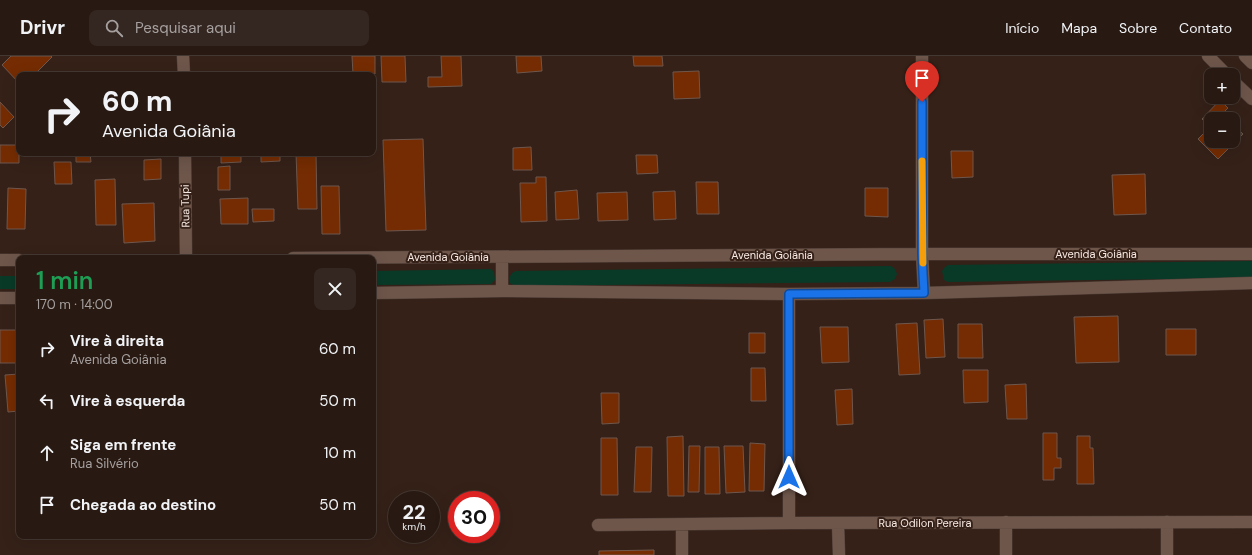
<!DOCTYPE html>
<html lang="pt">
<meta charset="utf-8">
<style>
:root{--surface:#281912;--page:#342620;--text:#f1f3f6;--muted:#a5a09f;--line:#443832}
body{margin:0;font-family:"DM Sans",sans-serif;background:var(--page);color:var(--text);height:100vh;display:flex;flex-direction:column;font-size:15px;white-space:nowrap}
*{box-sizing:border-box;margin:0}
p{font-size:13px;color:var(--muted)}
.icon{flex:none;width:22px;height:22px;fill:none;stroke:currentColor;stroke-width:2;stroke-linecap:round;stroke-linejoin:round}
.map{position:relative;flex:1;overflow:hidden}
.drawer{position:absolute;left:16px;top:199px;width:360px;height:284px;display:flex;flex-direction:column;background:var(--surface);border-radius:8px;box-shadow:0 4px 16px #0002,0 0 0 1px var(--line)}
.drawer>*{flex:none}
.hud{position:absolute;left:16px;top:16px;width:360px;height:84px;border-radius:8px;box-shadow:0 4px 16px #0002,0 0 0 1px var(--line);background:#281912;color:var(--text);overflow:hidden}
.controls{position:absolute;left:1204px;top:12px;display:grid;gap:8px}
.controls a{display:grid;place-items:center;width:36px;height:36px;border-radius:8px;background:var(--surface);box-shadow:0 4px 16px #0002,0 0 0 1px var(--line);font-size:20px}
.speed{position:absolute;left:388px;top:435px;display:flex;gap:8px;font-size:20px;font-weight:700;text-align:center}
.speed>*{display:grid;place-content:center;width:52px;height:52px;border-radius:50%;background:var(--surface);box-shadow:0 4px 16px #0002,0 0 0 1px var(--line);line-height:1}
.speed small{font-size:10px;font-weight:400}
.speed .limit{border:6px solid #d22;background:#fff;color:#111}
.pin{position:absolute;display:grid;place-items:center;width:34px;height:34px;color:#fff;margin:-41px -17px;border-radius:50% 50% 50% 0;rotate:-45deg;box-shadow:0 0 4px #0007}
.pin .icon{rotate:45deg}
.me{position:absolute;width:44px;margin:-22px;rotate:0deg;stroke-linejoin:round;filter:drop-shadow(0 0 3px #0008)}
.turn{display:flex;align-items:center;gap:14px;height:84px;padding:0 20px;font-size:18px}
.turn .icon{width:52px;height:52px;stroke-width:2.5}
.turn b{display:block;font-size:28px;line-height:34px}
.round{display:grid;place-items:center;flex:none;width:42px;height:42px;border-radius:8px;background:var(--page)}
.head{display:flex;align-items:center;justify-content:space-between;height:68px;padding:0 20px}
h1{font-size:24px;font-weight:600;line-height:30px;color:#1e9e55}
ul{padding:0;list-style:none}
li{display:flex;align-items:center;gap:12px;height:52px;padding:0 20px}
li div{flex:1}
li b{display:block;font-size:15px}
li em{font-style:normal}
header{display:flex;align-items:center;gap:24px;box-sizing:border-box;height:56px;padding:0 20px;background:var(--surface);border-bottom:1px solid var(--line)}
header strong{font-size:19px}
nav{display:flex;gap:22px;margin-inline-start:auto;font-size:14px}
.search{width:280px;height:36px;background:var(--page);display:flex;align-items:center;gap:10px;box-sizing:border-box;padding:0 14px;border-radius:8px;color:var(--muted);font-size:15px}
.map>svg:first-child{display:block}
.green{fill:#093a28}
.building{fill:#752c02;stroke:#6f574d}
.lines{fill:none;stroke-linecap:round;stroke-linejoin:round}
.minor-casing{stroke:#514039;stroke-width:13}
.minor{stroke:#6e564b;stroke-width:12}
.route-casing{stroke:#114b97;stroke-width:10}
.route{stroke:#1a73e8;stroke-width:7}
.slow{stroke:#f59e0b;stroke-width:7}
.labels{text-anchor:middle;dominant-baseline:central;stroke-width:4;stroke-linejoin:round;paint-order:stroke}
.street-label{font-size:11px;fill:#f7e9e3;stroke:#352118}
</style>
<header>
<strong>Drivr</strong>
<div class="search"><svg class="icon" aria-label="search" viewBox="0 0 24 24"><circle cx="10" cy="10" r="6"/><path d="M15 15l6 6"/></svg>Pesquisar aqui</div>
<nav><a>Início</a><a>Mapa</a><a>Sobre</a><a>Contato</a></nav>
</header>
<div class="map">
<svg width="1252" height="499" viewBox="0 0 1252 499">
<rect width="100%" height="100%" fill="#352118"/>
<path class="green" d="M1252,205V222L948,226L944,224L942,215L945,211L948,209Z
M891,210L895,213L897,218L895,223L890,226L515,230L510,227L509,222L512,217L516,215Z
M491,213L494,216L495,224L491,228L373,229V215Z
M0,220H19V233H0Z"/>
<path class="building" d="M11,0H51L52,1L38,15L42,19H19V27L2,9Z
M352,0H375V18H353Z
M381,0H405L406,26H382Z
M441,0H461L462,30L428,31V21H442Z
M516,0H541L542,15L517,17Z
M633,0H662L663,10H634Z
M699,15L700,42L674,43L673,16Z
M1220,44L1228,52L1222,58L1227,63H1211V85H1233V69L1243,78L1218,103L1198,83L1210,71L1202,63Z
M0,46L14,61L3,72L0,69Z
M423,83L426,174L386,175L383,84Z
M0,89H19V107H0Z
M531,91L532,114H513V92Z
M951,95H973V121L952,122Z
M76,97H90L91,106H76Z
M221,97H241V106L221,107Z
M261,97H280V105L261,106Z
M296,97H316L317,153H298Z
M636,99H657L658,117L637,118Z
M161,103V123L144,124V104Z
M54,106H71L72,128H55Z
M230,110V134H218V111Z
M1145,118L1146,158L1114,159L1112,119Z
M536,121H546L547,165L521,166L520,127H536Z
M115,123L116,169H96L95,124Z
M696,126H718L719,158H697Z
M321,130H339L340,178H322Z
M8,132L26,133L25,173H7Z
M865,132H888V161L865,160Z
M577,134L579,163L556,164L555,136Z
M675,135L676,163L654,164L653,136Z
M627,136L628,164L598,165L597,137Z
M248,142V168H221L220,143Z
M154,147L155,185L124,187L122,148Z
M252,153H274V165L253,166Z
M1118,260L1119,306L1076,307L1074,261Z
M943,263L945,301L926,302L924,264Z
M917,267L920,318L899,319L896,268Z
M958,268H982L983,302H958Z
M820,271H848L849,306L822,307Z
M1166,273H1196V299H1166Z
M0,274H19V307H0Z
M749,277H765V297H749Z
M751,312H765L766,345H751Z
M963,314H988V346L964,347Z
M19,318V355L8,356L5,319Z
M1026,328L1027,363H1007L1005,329Z
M852,333L853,368L837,369L835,334Z
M601,337H619V367L602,368Z
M1043,377H1057V402H1061V412H1054V424H1043Z
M683,380L684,440H668L667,381Z
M1077,380H1090V392H1093L1094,428H1077Z
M601,382H617L618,439H601Z
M750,387L765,388L764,435H749Z
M689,390H700L699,436H688Z
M724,390H743L745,436L726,437Z
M636,391H652L651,436H634Z
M705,391H719L720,438H705Z
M654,494V499H599V495Z"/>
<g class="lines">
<defs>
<path id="minor" d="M183,0L184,19
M922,0V198L924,237
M1208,0L1227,19
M1245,0L1252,7
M1233,25L1252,43
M185,97L186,202
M293,202L922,198H1252
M0,204H19
M502,235V201
M373,237L502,235L789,238L924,237L1252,227
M0,242H19
M1006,466V499
M1167,466V499
M789,467V238
M838,468L839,499
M598,469L789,467L1252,466
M682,469V499"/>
</defs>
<use href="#minor" class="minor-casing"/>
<use href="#minor" class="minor"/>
</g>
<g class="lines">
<defs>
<path id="route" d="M789,421V238L924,237L922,198V46"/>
</defs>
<use href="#route" class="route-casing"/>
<use href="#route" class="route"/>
<path class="slow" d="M922,105L923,207"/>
</g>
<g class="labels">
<g class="street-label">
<text transform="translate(185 150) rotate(-91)">Rua Tupi</text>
<text x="1096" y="198">Avenida Goiânia</text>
<text x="772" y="199">Avenida Goiânia</text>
<text x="448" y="201">Avenida Goiânia</text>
<text x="925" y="467">Rua Odilon Pereira</text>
</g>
</g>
</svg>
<div class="controls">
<a>+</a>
<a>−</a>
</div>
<div class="speed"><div>22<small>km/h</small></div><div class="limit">30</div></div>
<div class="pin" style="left:922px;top:46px;background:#d93025"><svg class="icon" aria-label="arrive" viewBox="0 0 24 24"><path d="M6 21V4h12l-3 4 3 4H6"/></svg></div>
<svg class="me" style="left:789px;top:421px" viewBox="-20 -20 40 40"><path d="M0-17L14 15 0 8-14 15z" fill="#1a73e8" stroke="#fff" stroke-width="4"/></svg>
<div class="hud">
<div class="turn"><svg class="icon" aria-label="right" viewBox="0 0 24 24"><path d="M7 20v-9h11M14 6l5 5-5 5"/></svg><div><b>60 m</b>Avenida Goiânia</div></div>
</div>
<section class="drawer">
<div class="head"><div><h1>1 min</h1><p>170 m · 14:00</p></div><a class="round"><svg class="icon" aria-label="close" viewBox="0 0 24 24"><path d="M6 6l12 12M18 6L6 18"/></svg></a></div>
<ul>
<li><svg class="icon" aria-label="right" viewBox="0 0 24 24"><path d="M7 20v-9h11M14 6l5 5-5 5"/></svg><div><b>Vire à direita</b><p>Avenida Goiânia</p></div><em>60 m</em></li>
<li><svg class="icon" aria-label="left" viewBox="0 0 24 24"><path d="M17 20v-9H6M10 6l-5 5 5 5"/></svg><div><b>Vire à esquerda</b></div><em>50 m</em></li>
<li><svg class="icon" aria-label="ahead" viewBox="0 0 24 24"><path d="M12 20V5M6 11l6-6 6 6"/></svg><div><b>Siga em frente</b><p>Rua Silvério</p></div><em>10 m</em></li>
<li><svg class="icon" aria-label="arrive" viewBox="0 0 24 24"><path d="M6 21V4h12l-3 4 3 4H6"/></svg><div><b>Chegada ao destino</b></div><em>50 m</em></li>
</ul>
</section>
</div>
